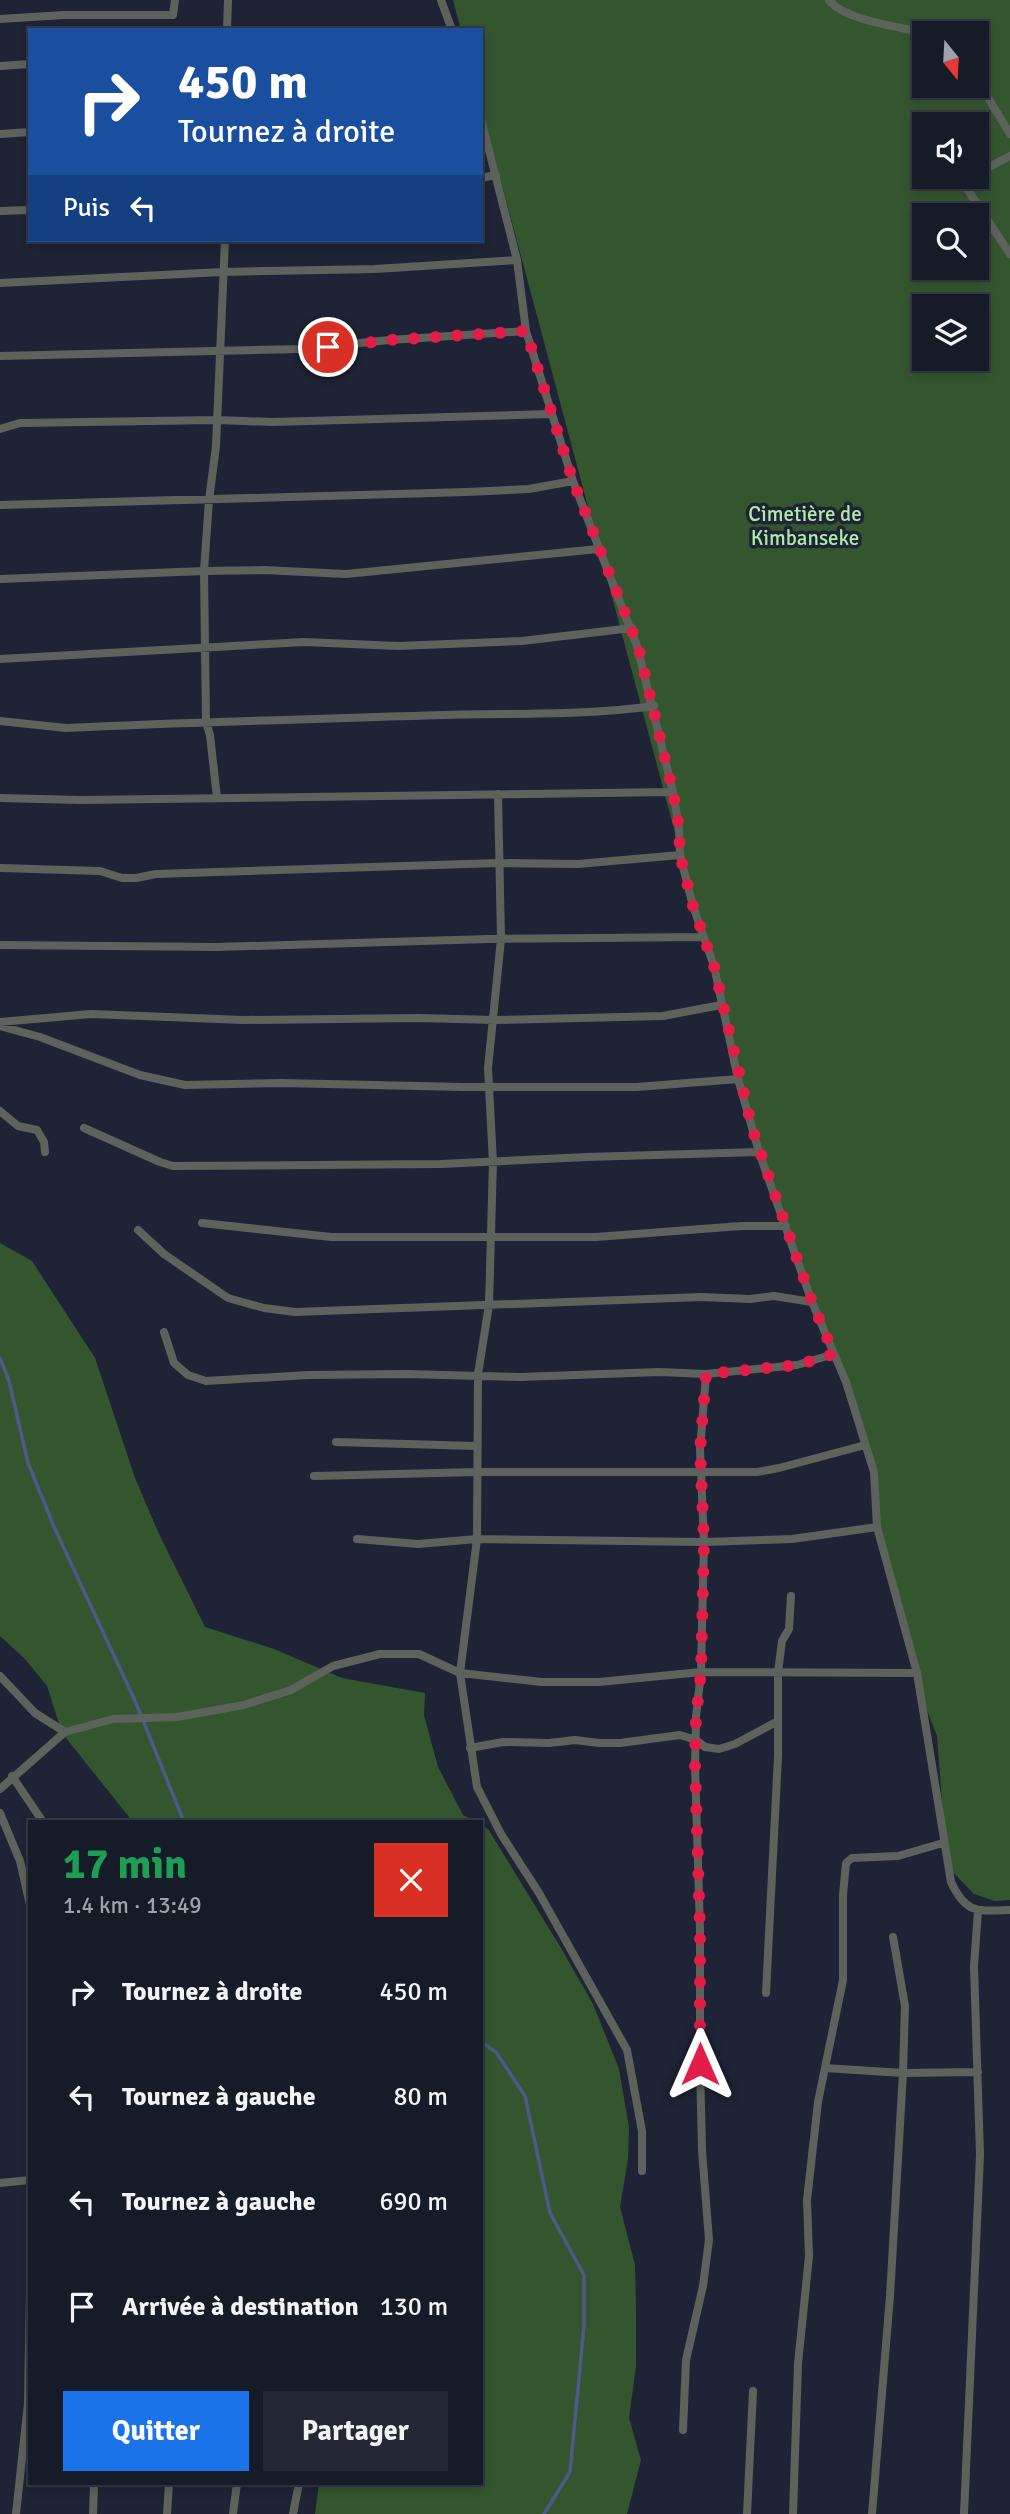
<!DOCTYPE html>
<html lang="fr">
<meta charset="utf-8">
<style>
:root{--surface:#161b28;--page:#232834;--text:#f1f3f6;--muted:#9ea1a8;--line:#353945;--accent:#1a73e8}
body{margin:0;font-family:Signika,sans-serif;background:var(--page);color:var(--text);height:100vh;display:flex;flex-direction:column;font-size:26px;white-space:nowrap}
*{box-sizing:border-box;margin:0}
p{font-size:23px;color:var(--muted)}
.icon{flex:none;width:38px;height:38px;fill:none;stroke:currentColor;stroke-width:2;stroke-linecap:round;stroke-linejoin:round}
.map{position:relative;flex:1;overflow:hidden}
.details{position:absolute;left:28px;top:1820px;width:455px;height:665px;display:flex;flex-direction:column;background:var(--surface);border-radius:0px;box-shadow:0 4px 10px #0003,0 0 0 2px var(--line)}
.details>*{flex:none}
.banner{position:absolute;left:28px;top:28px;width:455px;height:214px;border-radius:0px;box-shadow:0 4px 10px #0003,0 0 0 2px var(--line);background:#1a4fa0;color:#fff;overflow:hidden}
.needle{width:46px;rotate:162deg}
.tools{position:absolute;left:912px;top:21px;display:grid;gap:14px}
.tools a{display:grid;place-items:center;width:77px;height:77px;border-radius:0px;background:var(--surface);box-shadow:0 4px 10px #0003,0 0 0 2px var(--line);font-size:35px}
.pin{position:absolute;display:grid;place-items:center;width:60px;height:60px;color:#fff;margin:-30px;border:4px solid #fff;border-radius:50%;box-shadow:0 2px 7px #0007}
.me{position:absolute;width:77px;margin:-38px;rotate:0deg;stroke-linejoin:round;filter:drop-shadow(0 0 5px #0008)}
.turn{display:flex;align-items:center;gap:24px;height:147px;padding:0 35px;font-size:32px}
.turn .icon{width:91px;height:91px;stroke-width:2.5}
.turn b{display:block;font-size:49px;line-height:60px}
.then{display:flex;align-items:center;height:66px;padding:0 35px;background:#0003;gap:14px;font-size:26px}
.round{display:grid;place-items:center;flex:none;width:74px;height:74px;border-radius:0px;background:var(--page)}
.head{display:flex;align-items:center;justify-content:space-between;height:119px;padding:0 35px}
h1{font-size:42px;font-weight:700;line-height:52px;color:#1e9e55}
.cta{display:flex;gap:14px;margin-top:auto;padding:14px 35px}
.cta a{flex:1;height:80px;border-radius:0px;background:var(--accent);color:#fff;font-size:28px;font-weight:700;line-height:80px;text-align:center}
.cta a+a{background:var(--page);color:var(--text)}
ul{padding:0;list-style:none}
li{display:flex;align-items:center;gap:21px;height:105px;padding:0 35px}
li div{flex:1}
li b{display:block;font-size:26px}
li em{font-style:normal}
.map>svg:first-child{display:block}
.green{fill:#34562f;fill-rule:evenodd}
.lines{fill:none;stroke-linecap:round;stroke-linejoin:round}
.stream{stroke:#4c5a89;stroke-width:3.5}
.street{stroke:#5d635c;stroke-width:8}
.route{stroke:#e11d48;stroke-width:12;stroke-dasharray:0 21.6}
.labels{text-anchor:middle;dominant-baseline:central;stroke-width:7;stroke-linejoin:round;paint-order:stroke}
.park-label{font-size:21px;fill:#b0eaa7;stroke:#1e2435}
</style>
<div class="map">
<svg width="1010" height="2514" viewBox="0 0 1010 2514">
<rect width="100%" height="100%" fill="#1e2435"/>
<path class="green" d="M453,0H1010V1900L995,1901L974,1894L947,1866L937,1736L918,1687L877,1527L874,1472L759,1152L721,1005L481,106V30H461ZM924,33H976V86H924ZM924,124H976V177H924ZM924,215H976V268H924ZM924,306H976V359H924Z
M0,1243L32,1261L95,1358L135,1478L159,1534L205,1627L274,1649L342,1678L425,1693L424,1715L438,1767L463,1815L476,1822H133L62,1733L47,1686L25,1659L0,1636Z
M481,1825L488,1829L561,1948L593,2004L619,2069L629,2127L628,2159L620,2207L635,2265L636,2309V2366L629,2418L641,2460L627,2514H315L319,2483H481Z"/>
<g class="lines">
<path class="stream" d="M0,1358L9,1381L28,1463L55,1529L136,1703L184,1822
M481,2042L496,2052L525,2096L550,2213L584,2275V2326L570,2472L544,2514"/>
<path class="street" d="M441,0L452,30
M829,0C843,20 900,27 925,33
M0,19L64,15H173L175,0
M227,30L228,0
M0,66L30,64
M976,78L1010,134
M481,119L517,260L526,331L573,481L637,646L673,792L679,827L680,855L693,906L714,966L738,1079L759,1152L812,1302L846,1382L874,1472L877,1527L917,1673L951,1882C966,1914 977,1911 1010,1910
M0,134L30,132
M976,174L1010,156
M970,177L962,181L1010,254
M481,178L496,175
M0,211L30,210
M0,283L222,272L375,269L517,260
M0,356L299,349L390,340L526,331
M0,429L20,423L217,420L273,422L551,414
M0,505L467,492L529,489L573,481
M0,579L204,571L264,570L346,574L598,549
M0,659L305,642L398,646L522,641L632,628
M0,721L66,728C191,722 317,719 442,715C513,713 583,716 654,706
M498,794L501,939L488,1068L493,1162L489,1305L478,1374L477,1539L460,1673L477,1787L501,1834L539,1893L627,2050L642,2131V2171
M0,798L80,800L673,792
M217,798L210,735L206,722L204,571L209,500L216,446L225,240
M0,868L100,871L122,878H136L156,874L498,863L578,864L680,855
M0,945L217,947L488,939L704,937
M0,1022L91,1014L244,1020L418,1018L495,1020L663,1016L721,1005
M0,1026L40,1037L140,1075L185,1085L282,1083L463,1087H637L738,1079
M0,1111L18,1126L37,1130L44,1142L45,1152
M84,1128L160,1162L173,1166L441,1164L586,1157L759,1152
M202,1223L331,1237H596L741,1226H786
M138,1230L164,1254L228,1298L264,1308L295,1312L701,1297L750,1299L774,1296L812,1302
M164,1332L174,1363L188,1375L206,1381L308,1375L406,1374L520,1377L659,1372L706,1374L797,1365L834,1354
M336,1442L476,1446
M314,1476L477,1472H757L779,1468L865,1445
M357,1539L418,1544L477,1539L704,1542L792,1539L877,1527
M0,1676L35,1713L65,1732
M470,1748L503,1742L549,1743L575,1740L599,1743H620L680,1735L696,1740L705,1747L719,1749L735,1744L778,1721
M12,1776L43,1822
M0,1789L65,1732L113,1719L177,1717L244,1705L291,1690L333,1666L380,1654H419L460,1673L542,1682H599L701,1672L917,1673
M0,1813L20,1861L30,1905
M766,1993L778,1756V1672L782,1641L789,1629L791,1596
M825,2068L903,2073L978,2072
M0,2183L30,2180
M683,2430L686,2360L703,2286L709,2240L702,2150L700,2064V1930L695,1765L696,1717L701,1672L704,1542L700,1450L706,1374
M16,2514L28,2403L30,2291
M93,2514L94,2483
M167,2514L169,2483
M233,2514L237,2483
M293,2514L299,2483
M747,2514L753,2391
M793,2514L798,2364L809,2256L807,2200L818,2102L843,1980V1895L846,1863L852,1858L898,1856L943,1843
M872,2514L890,2296L903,2073L905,2006L893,1937
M964,2514L980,2155L974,1966L978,1911"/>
</g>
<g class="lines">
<path class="route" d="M328,347L390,340L526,331L573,481L638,646L673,792L679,827L680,855L693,906L714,966L752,1128L812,1302L834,1354L797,1365L706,1374L700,1450L704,1542L701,1672L696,1717L695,1765L700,1930V2064"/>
</g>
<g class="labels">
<g class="park-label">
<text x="805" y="514">Cimetière de<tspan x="805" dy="24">Kimbanseke</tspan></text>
</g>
</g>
</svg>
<div class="tools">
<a><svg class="needle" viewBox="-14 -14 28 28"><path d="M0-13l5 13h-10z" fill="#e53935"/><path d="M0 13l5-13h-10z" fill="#9ea1a8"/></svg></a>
<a><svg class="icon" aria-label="sound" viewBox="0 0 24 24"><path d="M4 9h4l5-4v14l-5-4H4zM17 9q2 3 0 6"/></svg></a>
<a><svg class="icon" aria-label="search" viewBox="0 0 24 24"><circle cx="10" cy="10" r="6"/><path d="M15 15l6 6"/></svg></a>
<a><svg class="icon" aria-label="layers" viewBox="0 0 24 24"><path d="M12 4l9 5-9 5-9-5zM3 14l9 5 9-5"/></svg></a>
</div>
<div class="pin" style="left:328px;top:347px;background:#d93025"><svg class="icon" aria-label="arrive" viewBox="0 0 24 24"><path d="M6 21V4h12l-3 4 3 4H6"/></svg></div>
<svg class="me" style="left:700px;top:2064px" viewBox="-20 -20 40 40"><path d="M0-17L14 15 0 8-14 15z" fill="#e11d48" stroke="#fff" stroke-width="4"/></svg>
<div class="banner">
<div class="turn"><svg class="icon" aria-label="right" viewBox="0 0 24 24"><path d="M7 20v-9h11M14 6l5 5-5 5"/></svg><div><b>450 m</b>Tournez à droite</div></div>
<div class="then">Puis<svg class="icon" aria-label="left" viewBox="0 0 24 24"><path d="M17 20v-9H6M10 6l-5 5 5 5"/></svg></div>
</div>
<section class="details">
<div class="head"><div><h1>17 min</h1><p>1.4 km · 13:49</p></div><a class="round" style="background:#d93025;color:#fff"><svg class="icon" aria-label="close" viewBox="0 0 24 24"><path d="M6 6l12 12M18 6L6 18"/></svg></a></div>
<ul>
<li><svg class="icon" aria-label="right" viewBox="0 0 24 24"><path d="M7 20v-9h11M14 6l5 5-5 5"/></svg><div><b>Tournez à droite</b></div><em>450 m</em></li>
<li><svg class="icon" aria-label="left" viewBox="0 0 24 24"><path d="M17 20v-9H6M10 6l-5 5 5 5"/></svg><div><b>Tournez à gauche</b></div><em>80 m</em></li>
<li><svg class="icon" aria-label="left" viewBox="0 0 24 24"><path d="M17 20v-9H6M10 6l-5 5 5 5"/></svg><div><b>Tournez à gauche</b></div><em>690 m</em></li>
<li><svg class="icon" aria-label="arrive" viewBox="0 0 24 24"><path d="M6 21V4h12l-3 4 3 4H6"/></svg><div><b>Arrivée à destination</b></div><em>130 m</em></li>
</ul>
<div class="cta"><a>Quitter</a><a>Partager</a></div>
</section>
</div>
